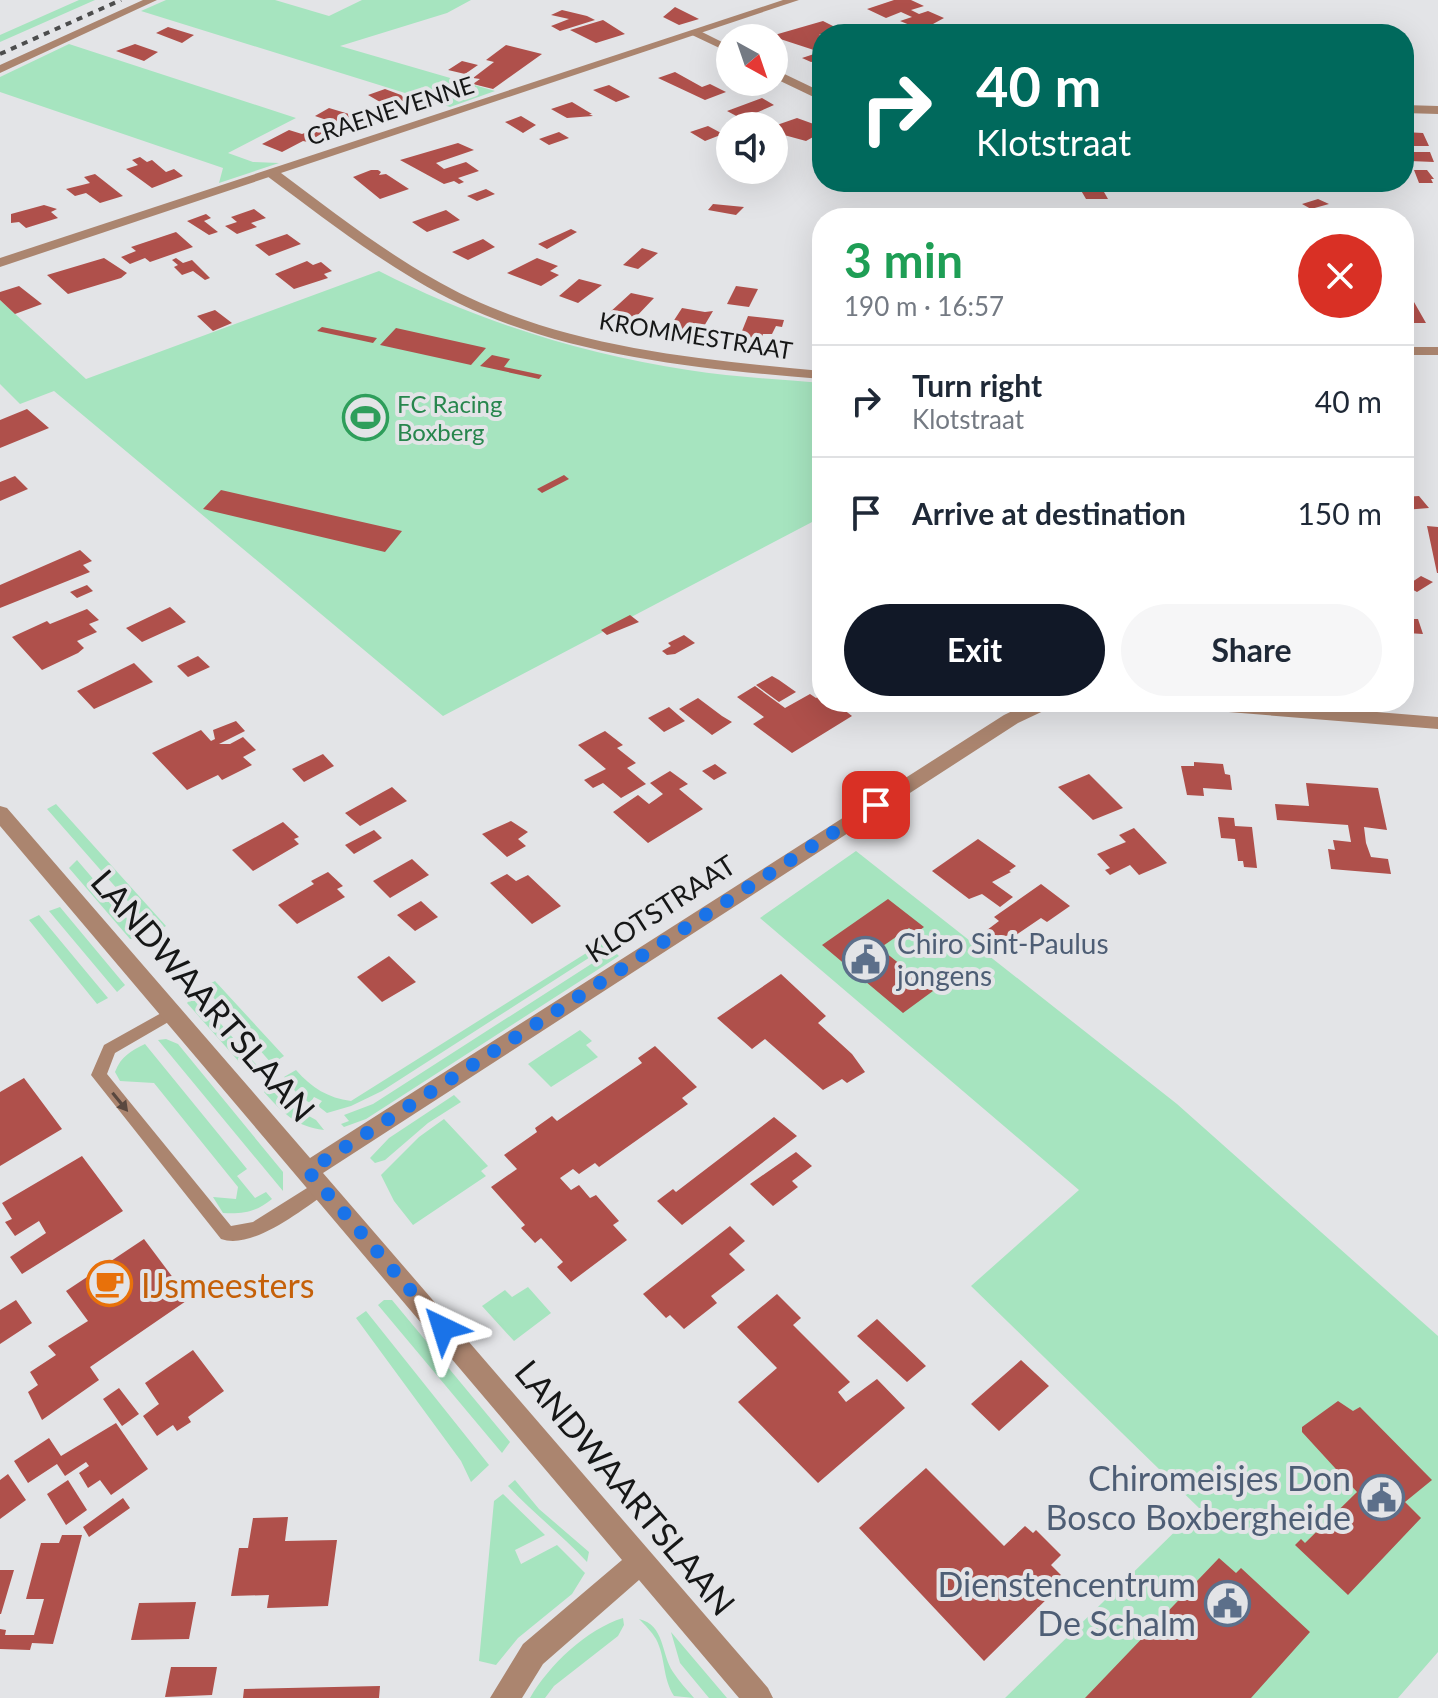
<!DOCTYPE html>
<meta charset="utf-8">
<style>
:root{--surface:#fff;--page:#f6f6f7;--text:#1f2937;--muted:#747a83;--line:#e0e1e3;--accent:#111827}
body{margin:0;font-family:Lato,sans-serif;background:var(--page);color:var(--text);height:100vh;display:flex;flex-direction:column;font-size:30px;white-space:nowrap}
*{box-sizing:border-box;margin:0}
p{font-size:26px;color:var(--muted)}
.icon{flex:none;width:44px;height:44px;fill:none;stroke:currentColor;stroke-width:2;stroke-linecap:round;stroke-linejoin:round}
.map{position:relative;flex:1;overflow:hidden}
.drawer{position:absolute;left:812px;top:208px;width:602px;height:504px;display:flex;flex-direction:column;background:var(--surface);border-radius:32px;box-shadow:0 8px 32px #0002}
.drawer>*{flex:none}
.hud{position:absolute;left:812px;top:24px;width:602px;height:168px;border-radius:32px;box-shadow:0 8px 32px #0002;background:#00695c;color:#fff;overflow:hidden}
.needle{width:52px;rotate:140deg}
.fabs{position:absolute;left:716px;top:24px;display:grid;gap:16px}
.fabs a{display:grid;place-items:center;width:72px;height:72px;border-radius:50%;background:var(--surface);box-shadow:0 8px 32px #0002;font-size:40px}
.pin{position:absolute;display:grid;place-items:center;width:68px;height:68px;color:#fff;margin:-34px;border-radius:16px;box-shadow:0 4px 12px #0006}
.me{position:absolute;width:88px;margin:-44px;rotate:319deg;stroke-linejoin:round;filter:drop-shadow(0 0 6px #0008)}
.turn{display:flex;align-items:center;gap:28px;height:168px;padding:0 32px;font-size:36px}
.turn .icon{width:104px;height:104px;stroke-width:2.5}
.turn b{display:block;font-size:56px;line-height:68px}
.round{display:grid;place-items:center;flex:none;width:84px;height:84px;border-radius:42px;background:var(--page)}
.headline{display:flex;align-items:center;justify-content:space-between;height:136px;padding:0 32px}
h1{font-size:48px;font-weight:700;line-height:60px;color:#1e9e55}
.button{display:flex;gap:16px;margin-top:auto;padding:16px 32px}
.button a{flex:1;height:92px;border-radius:48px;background:var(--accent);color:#fff;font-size:32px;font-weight:700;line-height:92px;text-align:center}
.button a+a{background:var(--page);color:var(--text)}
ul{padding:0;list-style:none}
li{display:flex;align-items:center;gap:24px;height:112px;padding:0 32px;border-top:2px solid var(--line)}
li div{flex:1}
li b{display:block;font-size:30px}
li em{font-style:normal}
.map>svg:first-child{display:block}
.green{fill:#a6e4bf}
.building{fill:#af504b}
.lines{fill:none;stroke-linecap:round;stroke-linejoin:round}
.service{fill:#ab856f;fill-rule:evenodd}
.minor{fill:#ab856f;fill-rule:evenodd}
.tertiary{fill:#ab856f;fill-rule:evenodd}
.rail{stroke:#4c4d4d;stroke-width:4;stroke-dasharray:6 6;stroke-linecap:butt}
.oneway{fill:#59483f}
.route{stroke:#1a73e8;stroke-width:14;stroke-dasharray:0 25.2}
.labels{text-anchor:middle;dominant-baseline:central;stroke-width:8;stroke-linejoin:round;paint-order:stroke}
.far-street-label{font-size:24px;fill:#161717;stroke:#e3e4e7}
.far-leisure-label{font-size:24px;fill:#27864d;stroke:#e3e4e7;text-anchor:start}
.street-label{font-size:28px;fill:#161717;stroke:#e3e4e7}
.service-label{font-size:28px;fill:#4e5e75;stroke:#e3e4e7;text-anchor:start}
.near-street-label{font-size:34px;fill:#161717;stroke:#e3e4e7}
.near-food-label{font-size:34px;fill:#c56008;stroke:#e3e4e7;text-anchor:start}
.near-service-label{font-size:34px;fill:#4e5e75;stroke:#e3e4e7;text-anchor:end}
</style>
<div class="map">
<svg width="1438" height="1698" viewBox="0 0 1438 1698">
<rect width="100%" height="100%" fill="#e3e4e7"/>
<path class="green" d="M79,0H95L0,42V35Z
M166,0H275L329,16L362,0H471L447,13L340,46L495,91L450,107L141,11Z
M69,44L296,118L228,153L253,162L279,163L219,183L223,168L0,92V77Z
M379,271C475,320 581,354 688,370C732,377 777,379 822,383V471L814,521L443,716L54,391L20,404L0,384V300L86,379Z
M56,804L166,926L155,932L47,809Z
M856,851L1177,1104L1438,1336V1652L1398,1698H1005L1199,1508L971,1286L1079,1190L760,918Z
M77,860L143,937L130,939L69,868Z
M60,907L125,985L117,992L49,911Z
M39,915L108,998L97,1004L29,920Z
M607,940L612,943L382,1091L351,1106L327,1113L318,1106L322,1101L314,1097L310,1103L299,1096L284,1077L296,1070C312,1088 328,1098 351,1101Z
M613,950L619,956L366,1119L344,1127L341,1124L349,1121L344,1115L373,1104Z
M215,981L284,1056L272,1064L204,987Z
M195,994L260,1069L249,1073L187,1003Z
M580,1030L592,1041L586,1045L598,1057L551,1087L528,1064Z
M166,1039L178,1044L283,1172V1191L158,1040Z
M145,1044L247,1169L237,1176L255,1198L266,1192L272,1199C256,1212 244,1214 223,1213L213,1197L236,1199L238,1187L154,1083L120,1081L115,1072C121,1056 131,1051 145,1044Z
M272,1084L291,1106L316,1120L324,1130C296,1127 282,1112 264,1092Z
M454,1095L461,1102L428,1123L385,1160L375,1163L370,1158L389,1138Z
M444,1119L488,1166L481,1171L486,1176L413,1225L394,1201L381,1175L419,1137Z
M528,1287L551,1313L514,1341L482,1306L505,1290L512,1297Z
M384,1300H392L510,1442L502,1453L378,1305Z
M366,1311L489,1465L471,1482L461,1461L356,1318Z
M515,1480L539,1509L589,1552L587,1562C562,1535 533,1513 508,1486Z
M503,1494L545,1535L515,1550L521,1564L557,1545L585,1573L572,1594L518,1638L496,1665L479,1661L494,1501Z
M623,1618L624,1625L618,1636L554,1686L545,1698H530C549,1665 587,1629 623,1618Z
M639,1619C665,1625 661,1654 673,1672C679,1681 687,1690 694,1698L674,1696C662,1677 666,1658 656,1639C652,1632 645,1625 639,1619Z
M671,1632L727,1698H709L680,1663Z"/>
<path class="building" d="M894,0H911L924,6L911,10L919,14L928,11L944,18L922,30L900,21L912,17L901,12L886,18L867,9Z
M675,7L699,19L679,25L663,17Z
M562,10L587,16L595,20L560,31L551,26L569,19L551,15Z
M603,20L625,34L596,43L570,30Z
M823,21L835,27L819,35L822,36V59L817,61L811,62L802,58L820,52L771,36Z
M168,27L194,35L182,43L156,33Z
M135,44L158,52L144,61L116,51Z
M506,45L542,54L493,89L473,84L480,79L473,78L494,62L486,60Z
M462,61L478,65L465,74L448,70Z
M675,72L702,87L710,84L726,92L705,100L658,78Z
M609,85L629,96L630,97L616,102L593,90Z
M385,89L401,95L406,100L387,106L368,95Z
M762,98L774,105L742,119L727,111Z
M572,102L592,114H589L593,116L567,118L551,109Z
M329,108L359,117L338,124L315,116Z
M521,116L536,125L523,133L505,122Z
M797,118L822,127V132L806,141L784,135L774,137V126Z
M708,126L723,134L705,141L690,132Z
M320,127L329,129L308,142L303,141L282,152L262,144L289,130L302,134Z
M559,132L569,138L549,145L539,139Z
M1404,132L1423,133L1429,146H1404Z
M458,143L474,150L436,163L444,169L466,162L479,171L458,178L464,182L459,184L454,181L444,184L400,160Z
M1407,152H1430L1434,162L1410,161Z
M140,157L147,162L152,160L166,172L174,169L183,176L152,188L126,169L138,165L132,160Z
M371,170H378L381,172L379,175L386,174L409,189L380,199L353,177Z
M1414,170H1427L1434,179H1431L1433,183H1419Z
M95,174L123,196L100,203L86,193L75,196L66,189L90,183L84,177Z
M1100,185L1108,199H1086L1079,187Z
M486,189L495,194L477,201L467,196Z
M1318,199L1329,204L1311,209L1302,204Z
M713,204L744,207L736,215L708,210Z
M44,205L57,209L51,212L58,218L26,228L19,222L11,223V214Z
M254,209L266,218L251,223L257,227L237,234L225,226L237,222L231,217Z
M446,210L460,220L427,232L412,222Z
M206,214L211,218L204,221L218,232L209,235L187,221Z
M571,229L577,232L547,249L538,244Z
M176,232L193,247L150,262L145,258L130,264L121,257L136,251L131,247Z
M287,234L301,244L269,256L255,245Z
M483,239L495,247L468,260L452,252Z
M642,248L658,253L638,269L623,265Z
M104,258L127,273L121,278L68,294L47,275Z
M176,258L183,263L192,260L210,278L205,280L193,271L182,275L174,267L178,265L172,260Z
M537,258L558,266L550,271L559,275L541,286L507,273Z
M307,261L313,265L321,262L332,271L324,274L328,278L294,289L275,274Z
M579,279L602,285L578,303L559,296Z
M19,286L42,304L15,314L0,300V292Z
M736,286L758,289L749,307L727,304Z
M631,293L654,298L634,319L609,313Z
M1404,302H1414L1426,323H1404Z
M682,308L705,312L713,311L703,328L693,326L690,331L669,328Z
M215,310L232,323L213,331L197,316Z
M748,316L784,320L782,327L776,326L772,334H763L761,339L740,336Z
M322,327L377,338L373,343L317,331Z
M396,328L486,348L471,365L380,345Z
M492,355L510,359L504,367L542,375L539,379L480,366Z
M27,409L49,428L0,448V420Z
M564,475L569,479L542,493L537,489Z
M15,476L28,489L0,501V482Z
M221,490L402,531L385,552L203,509Z
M1419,496L1429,508L1404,510V497Z
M1427,526L1438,527V573H1437Z
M80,550L92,561L83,565L90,572L0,608V585Z
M1421,576L1433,582L1417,592L1406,586Z
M87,585L93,591L77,598L70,592Z
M170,607L186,622L142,642L126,628Z
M87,609L99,620L89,624L97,632L77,641L84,648L78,653L42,670L12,637L47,621L50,624Z
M630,615L639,622L607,635L601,630Z
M1408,619H1418L1423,634L1407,633Z
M684,635L695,643L675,654L667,655L662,651L671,646L668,643Z
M198,656L210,667L188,677L177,666Z
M134,663L153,682L94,709L77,691Z
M772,676L779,680L796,692L779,702L756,685Z
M755,686L785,708L810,694L816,698L822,695V702H834L852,716L792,753L753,724L764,717L737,697Z
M698,698L722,716L732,722L712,735L679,709Z
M669,707L685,721L664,732L648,718Z
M236,721L245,731L219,744H230L243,737L256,750L243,757L252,765L222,780L218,775L187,790L152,753L201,730L211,741L215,739L213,730Z
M605,731L623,745L617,748L636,763L627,768L646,784L621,798L603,783L593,788L584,780L606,769L578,745Z
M323,754L334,766L304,782L292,769Z
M1194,762L1223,764L1225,774L1230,775L1232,790L1203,788L1204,796L1187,795L1181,766H1194Z
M715,764L727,773L714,780L702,771Z
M670,771L688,784L679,789L703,809L648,843L613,812L638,795L649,804L663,794L650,783Z
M1089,774L1123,808L1093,820L1058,787Z
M1306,783L1378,788L1387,830L1364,827L1366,843L1371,857L1388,859L1391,874L1331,869L1328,849L1335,850L1333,840L1351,842L1348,825L1277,820L1275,804L1309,806Z
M392,787L407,801L360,826L345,813Z
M1218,817L1234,818L1235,826L1252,827L1257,868L1244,867L1243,861H1238L1235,839L1221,838Z
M511,821L528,832L518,839L526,846L507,857L482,834Z
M283,822L299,837L294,839L299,844L253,871L232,850Z
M1134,828L1167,863L1139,875L1130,865L1110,875L1105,870L1110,868L1097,854L1126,842L1119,835Z
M374,830L382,838L354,854L345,845Z
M978,839L1016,866L1009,871L1011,872L992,882L1013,897L1000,907L982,894L969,899L932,871Z
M412,859L429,875L390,898L373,881Z
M328,872L343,886L337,889L345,897L297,924L278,905L314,884L311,881Z
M507,874L516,881L528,875L561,906L532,924L490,883Z
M1041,884L1070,906L1047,922L1041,918L1004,943L987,930L999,921L994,917Z
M888,899L924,927L916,933L909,928L880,948L933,991L903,1013L822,945Z
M421,901L438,917L415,931L397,915Z
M389,956L416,982L382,1002L357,977Z
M781,974L826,1016L818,1023L852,1054L865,1072L847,1083L842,1079L823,1090L765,1039L752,1049L717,1018Z
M655,1046L697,1087L682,1098L688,1104L599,1167L595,1163L579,1174L573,1169L560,1178L571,1190L579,1185L590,1198L596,1195L619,1221L613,1225L627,1240L571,1282L557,1267L563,1262L541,1238L535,1243L521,1228L525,1225L491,1187L517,1169L504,1155L537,1132L535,1128L552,1116L557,1121L642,1063L638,1058Z
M24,1078L62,1129L0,1166V1092Z
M774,1117L797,1136L682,1225L657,1201L673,1189L676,1192Z
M796,1152L812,1166L792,1181L798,1187L773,1206L750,1184Z
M82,1156L123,1211L22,1274L10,1257L46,1233L39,1221L15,1236L5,1222L12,1219L2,1203Z
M730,1226L745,1241L729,1254L745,1270L711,1296L717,1303L684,1329L670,1315L666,1318L643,1294Z
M144,1239L189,1299L90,1367L99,1380L42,1420L28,1392L38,1385L30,1372L56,1355L48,1346L88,1321L66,1291Z
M777,1294L801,1318L793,1325L850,1382L838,1392L846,1402L877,1379L905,1408L818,1483L738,1402L777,1368L737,1327Z
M16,1300L32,1323L0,1344V1310Z
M877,1319L926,1366L907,1382L857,1336Z
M193,1350L224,1391L188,1417L191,1422L177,1431L173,1425L157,1436L143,1416L159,1404L145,1383Z
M1021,1360L1049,1386L999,1431L971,1404Z
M119,1388L139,1414L122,1426L103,1399Z
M1338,1401L1353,1411L1360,1407L1432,1480L1405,1502L1421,1518L1348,1595L1295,1545L1301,1539L1305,1543L1357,1492L1302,1432V1427Z
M116,1423L148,1469L111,1495L100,1480L88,1488L79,1473L89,1466L86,1462L65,1476L57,1464L28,1483L14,1461L49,1438L61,1456Z
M926,1468L1004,1546L1025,1526L1033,1533L1036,1530L1061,1555L1051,1565L1066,1580L984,1661L859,1528Z
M8,1474L26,1500L0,1519V1480Z
M68,1480L87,1510L66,1525L47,1494Z
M123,1498L130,1508L89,1537L83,1527Z
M288,1517L285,1541L337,1540L328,1606L267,1608L269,1595L231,1596L239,1548H248L253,1518Z
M62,1535H82L53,1644L32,1643L30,1650L0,1649V1629L6,1630L5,1635H34L44,1599H26L41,1543H59Z
M1219,1558L1236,1573L1241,1568L1310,1632L1251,1698H1085Z
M0,1570H14L1,1614H0Z
M196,1602L189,1639L131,1640L139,1603Z
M171,1667H217L212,1695L165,1697Z
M380,1686L379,1698H243L244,1689Z"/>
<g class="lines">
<path class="service" d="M172,1007L177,1009L180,1013L177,1017L115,1053L107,1074L231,1226L253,1222L315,1183L321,1181L327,1183L329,1188L327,1193C301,1210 253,1250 221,1239L91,1075L104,1045Z"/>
<path class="minor" d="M143,0H157L0,73V65Z
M692,31H700L730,46V53L692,35Z
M774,69L822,92V101L774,78Z
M1404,105L1438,106V114L1404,113Z
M267,170H277C339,216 400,265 470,298C579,349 704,360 822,371V379C701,369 572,357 460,304C390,270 329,222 267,176Z
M1404,347H1438V355H1404Z
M1031,702H1056L1054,706L1018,723L323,1173L768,1688L773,1698H739L639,1580L543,1664L522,1698H490L523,1644L622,1560L0,826V806L7,808L310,1158L1004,715Z
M1170,702H1255L1438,717V729L1179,708Z"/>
<path class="tertiary" d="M783,0H799L0,267V258Z"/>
<path class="rail" d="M0,54L121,0"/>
</g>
<defs><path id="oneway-solid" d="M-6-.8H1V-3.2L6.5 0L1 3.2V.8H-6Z" transform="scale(2)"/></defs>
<use class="oneway" href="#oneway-solid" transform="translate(120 1102) rotate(51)"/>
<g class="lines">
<path class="route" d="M443,1328L308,1171L876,805"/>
</g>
<defs>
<symbol id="stadium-ring" viewBox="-11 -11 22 22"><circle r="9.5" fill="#e3e4e7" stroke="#2e9e5b" stroke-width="1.5"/><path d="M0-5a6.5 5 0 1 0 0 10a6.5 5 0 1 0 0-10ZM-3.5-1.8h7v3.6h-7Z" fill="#2e9e5b"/></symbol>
<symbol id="civic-ring" viewBox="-11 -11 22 22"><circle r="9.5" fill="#e3e4e7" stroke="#5c6f8a" stroke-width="1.5"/><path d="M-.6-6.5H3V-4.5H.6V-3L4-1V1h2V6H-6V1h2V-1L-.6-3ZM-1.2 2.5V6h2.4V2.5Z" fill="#5c6f8a"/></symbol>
<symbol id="cafe-ring" viewBox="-11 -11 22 22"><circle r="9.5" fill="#e3e4e7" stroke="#e8710a" stroke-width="1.5"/><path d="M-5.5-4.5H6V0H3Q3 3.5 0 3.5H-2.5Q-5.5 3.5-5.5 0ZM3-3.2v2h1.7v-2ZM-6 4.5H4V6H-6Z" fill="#e8710a"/></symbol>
</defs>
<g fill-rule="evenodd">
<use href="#stadium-ring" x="340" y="392" width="51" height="51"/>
<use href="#civic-ring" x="840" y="934" width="51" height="51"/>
<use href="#cafe-ring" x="84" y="1258" width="51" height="51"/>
<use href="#civic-ring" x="1356" y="1472" width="51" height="51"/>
<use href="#civic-ring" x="1202" y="1578" width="51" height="51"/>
</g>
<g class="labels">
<g class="far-street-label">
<text transform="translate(390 110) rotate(-18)">CRAENEVENNE</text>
<text transform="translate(696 335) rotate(9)">KROMMESTRAAT</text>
</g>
<g class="far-leisure-label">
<text x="397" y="403">FC Racing<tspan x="397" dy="28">Boxberg</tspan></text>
</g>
<g class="street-label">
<text transform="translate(660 908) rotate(-33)">KLOTSTRAAT</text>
</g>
<g class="service-label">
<text x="897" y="943">Chiro Sint-Paulus<tspan x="897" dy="32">jongens</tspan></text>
</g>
<g class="near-street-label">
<text transform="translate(204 995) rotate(49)">LANDWAARTSLAAN</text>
<text transform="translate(626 1487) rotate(50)">LANDWAARTSLAAN</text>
</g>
<g class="near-food-label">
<text x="141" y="1284">IJsmeesters</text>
</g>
<g class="near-service-label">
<text x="1351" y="1477">Chiromeisjes Don<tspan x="1351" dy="39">Bosco Boxbergheide</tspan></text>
<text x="1196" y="1583">Dienstencentrum<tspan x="1196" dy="39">De Schalm</tspan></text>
</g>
</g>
</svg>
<div class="fabs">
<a><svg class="needle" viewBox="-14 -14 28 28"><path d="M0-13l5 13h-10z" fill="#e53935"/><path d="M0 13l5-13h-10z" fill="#747a83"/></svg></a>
<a><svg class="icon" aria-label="sound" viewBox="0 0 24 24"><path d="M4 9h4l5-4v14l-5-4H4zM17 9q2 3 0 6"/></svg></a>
</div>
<div class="pin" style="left:876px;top:805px;background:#d93025"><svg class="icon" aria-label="arrive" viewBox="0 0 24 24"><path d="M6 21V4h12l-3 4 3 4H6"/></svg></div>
<svg class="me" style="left:443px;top:1328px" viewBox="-20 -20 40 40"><path d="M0-17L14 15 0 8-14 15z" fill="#1a73e8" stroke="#fff" stroke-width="4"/></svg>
<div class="hud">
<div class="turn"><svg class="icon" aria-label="right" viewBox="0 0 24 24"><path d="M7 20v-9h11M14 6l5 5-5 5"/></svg><div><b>40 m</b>Klotstraat</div></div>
</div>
<section class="drawer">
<div class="headline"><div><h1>3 min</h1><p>190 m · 16:57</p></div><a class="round" style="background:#d93025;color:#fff"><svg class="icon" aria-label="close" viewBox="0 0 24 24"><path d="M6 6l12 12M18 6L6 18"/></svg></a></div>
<ul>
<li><svg class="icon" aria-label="right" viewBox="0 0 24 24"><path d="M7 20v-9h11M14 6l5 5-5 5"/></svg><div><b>Turn right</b><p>Klotstraat</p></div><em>40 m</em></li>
<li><svg class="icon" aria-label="arrive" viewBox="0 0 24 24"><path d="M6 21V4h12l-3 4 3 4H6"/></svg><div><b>Arrive at destination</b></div><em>150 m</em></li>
</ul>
<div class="button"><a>Exit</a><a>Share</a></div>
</section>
</div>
